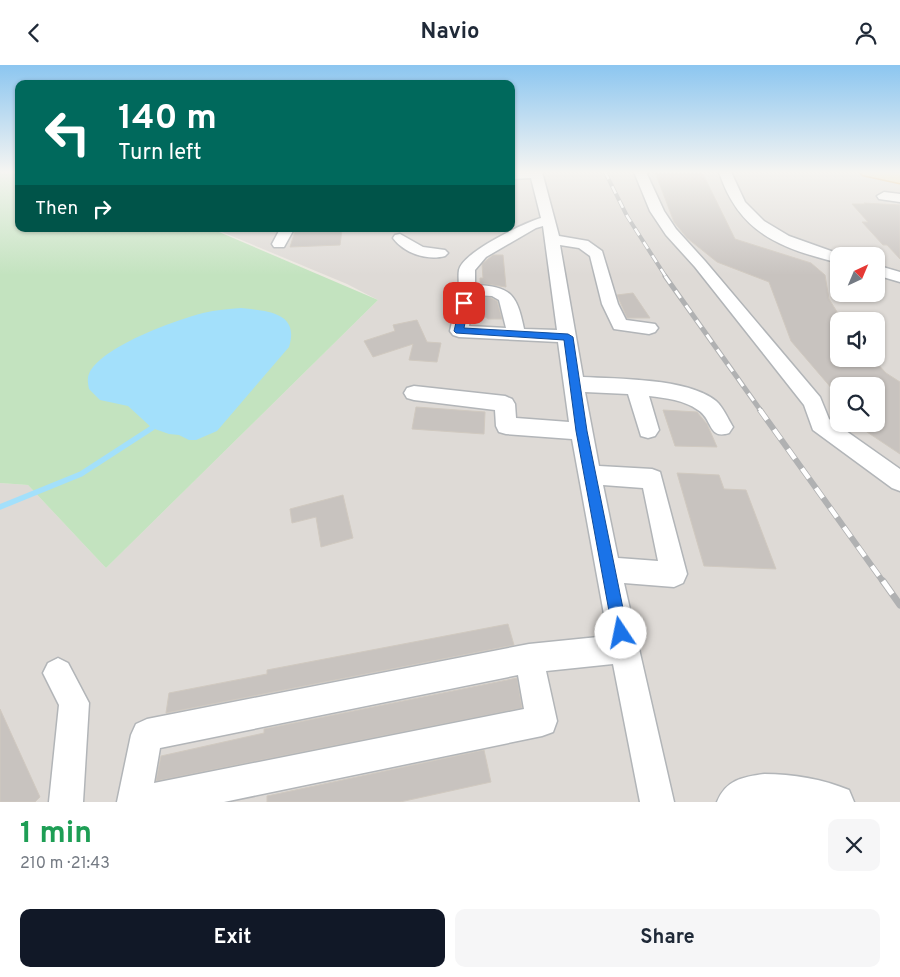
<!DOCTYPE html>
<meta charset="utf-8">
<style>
:root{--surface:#fff;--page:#f6f6f7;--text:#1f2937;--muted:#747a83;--accent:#111827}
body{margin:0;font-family:Overpass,sans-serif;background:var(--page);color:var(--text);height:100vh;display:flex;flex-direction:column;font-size:19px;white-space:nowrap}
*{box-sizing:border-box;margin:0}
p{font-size:16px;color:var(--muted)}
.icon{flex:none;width:28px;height:28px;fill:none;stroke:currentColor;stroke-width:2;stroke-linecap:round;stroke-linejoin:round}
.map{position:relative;height:737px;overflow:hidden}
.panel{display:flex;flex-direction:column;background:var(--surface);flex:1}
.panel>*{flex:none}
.top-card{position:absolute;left:15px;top:15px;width:500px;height:152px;border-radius:10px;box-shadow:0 1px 4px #0004;background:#00695c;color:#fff;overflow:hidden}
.needle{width:32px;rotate:44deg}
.buttons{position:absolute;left:830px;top:182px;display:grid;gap:10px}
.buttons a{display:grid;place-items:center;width:55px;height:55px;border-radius:10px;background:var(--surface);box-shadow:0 1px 4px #0004;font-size:25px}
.pin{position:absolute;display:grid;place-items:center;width:42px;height:42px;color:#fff;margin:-21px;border-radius:10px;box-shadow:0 2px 8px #0006}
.me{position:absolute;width:55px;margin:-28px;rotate:349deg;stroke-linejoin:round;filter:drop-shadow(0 0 4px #0008)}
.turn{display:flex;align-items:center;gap:18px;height:105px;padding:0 20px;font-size:22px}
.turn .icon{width:65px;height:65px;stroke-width:2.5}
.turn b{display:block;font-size:35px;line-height:42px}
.then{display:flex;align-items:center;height:48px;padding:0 20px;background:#0003;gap:10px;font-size:19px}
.round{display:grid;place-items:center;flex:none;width:52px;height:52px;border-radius:10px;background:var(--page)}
.head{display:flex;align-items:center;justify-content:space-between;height:85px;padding:0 20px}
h1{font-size:30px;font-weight:700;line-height:38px;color:#1e9e55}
.action{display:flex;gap:10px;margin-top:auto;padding:10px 20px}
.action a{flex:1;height:58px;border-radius:10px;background:var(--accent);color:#fff;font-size:20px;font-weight:700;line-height:58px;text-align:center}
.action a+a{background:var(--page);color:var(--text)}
header{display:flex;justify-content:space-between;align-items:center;height:65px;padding:0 20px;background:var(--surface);font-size:22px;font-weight:700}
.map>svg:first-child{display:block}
.industrial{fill:#dedad6;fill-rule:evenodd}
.green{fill:#c3e3bf}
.water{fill:#a3e0fb}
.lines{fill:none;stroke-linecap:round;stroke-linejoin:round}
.stream{stroke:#a3e0fb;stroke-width:5.5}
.building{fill:#c8c3bf;stroke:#d0c9c0}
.minor-casing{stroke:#b2b5b8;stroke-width:3}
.major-casing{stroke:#eab05d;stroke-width:3}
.minor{fill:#fff;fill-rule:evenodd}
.major{fill:#fbe3a8;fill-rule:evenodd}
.rail-far3-casing{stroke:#b0b1b2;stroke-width:4}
.rail-far2-casing{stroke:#b0b1b2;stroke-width:5}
.rail-far1-casing{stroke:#b0b1b2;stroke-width:6}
.rail-casing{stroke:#b0b1b2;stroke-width:7}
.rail-far3{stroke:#fff;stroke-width:2.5;stroke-dasharray:8;stroke-linecap:butt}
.rail-far2{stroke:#fff;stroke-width:3;stroke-dasharray:9;stroke-linecap:butt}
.rail-far1{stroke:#fff;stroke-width:4.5;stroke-dasharray:12;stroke-linecap:butt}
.rail{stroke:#fff;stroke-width:5;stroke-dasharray:16;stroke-linecap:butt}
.route{fill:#1a73e8;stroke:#114b97}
</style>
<header><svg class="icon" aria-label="back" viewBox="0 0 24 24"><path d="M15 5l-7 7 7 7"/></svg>Navio<svg class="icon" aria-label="person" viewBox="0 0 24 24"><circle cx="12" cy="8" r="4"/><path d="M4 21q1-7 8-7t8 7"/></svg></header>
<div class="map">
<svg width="900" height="737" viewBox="0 0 900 737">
<rect width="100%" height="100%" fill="#ece8e1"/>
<path class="industrial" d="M511,107H900V737H0V418L28,420L106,503L378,235L347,219L215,164H511ZM839,191H876V229H839ZM839,256H876V294H839ZM839,321H876V359H839Z"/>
<path class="green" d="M0,107H19V164H212L378,235L106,503L28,420L0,418Z"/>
<path class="water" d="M241,243C267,246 300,247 289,282L217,366L196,375H189L179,370L169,369L152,363L128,341L100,335L89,324C88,319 87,313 89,309C100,282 176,255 203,248C216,245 229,244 241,243Z"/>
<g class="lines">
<path class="stream" d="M0,442L81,409L152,363"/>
</g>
<path class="building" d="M655,107H702L735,174L811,198L825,210L829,234L839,250V294H873L886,308L900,317V389L855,359H876V321H839V332L791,276L769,217L717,197L687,173L674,157Z
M864,138L900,140V194L887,180H883L862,157H868L852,139H865Z
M342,165L340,180L290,182L295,166Z
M493,190H503L506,222L480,218V213H483L482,199Z
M633,228L650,253H627L617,230Z
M482,232L491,233L497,236L502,254H488L484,251Z
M417,255L427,277L441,278L437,297L409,295L413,279L373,292L364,276L395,266L393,260Z
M416,342L485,347L484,369L412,364Z
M663,345L697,347L707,359L717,382L675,381Z
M677,408L719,410L724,424L746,425L776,504L704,501Z
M343,430L353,473L321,482L316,452L292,458L290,444Z
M508,559L514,580L166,648L169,628L267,609V605Z
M517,613L522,643L156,716L161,691L264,668V664Z
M0,644L40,732L35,737H0Z
M484,685L491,717L400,737H267V731Z"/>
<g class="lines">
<defs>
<path id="minor" d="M511,107H542L559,171L588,176L602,186L618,239L626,255L655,259L658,263L655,267L649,269L614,264L602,239L590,191L579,183L560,180L583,312C617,314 688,313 716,336C723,342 728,354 733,362L729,368C708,375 713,354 698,345C684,335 666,333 649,331L659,365L655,371L648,373L641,371L628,329L585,327L599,401L652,404L660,407L687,509L683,518L674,522L624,518L674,737H640L613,599L546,606L557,656L553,667L542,671L224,737H117L131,670L136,659L147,654L529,579L608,571L572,374L506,369L499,367L496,361L495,345L414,335L407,333L404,328L407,323L414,321L505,331L512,334L515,339L516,353L569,357L558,277L459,272L453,270L450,266C453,252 457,238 459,225C459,218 458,211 459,205C463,187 524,158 541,153L531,113L511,114ZM543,161L557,265L524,264C517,230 511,221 475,220V205L486,192L536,163ZM474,230L492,231L499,235L506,263L469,261ZM603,420L643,423L658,496L618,493ZM518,610L524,644L154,718L160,683Z
M634,107H646L664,146L676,164L705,196L820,332L829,354L900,404V426L892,423L813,365L804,340L695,202L666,170L650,146Z
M719,107H731L745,137L764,156L789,171L845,191H839V198C780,183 739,168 719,107Z
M884,127L900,129V137L879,134L877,131Z
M280,164H294L284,182H274L272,179Z
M400,169L423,182L445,185L448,188L445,191C427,196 404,188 393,173L395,170Z
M876,200L900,207V217L876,210Z
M58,593L68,598L89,638L83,737H49L59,640L43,608L48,598Z
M764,709C793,709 822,714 849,725L854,737H717C726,715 742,712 764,709Z"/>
<path id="major" d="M860,107L900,108V118L863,110Z"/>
</defs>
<use href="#minor" class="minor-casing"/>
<use href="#major" class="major-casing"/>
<use href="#minor" class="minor"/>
<use href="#major" class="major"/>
<defs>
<path id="rail-far3" d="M605,107L627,151L666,212"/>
<path id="rail-far2" d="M665,211L761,346"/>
<path id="rail-far1" d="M760,345L884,518"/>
<path id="rail" d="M883,516L900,540"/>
</defs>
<use href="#rail-far3" class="rail-far3-casing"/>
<use href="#rail-far2" class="rail-far2-casing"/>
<use href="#rail-far1" class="rail-far1-casing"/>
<use href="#rail" class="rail-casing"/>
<use href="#rail-far3" class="rail-far3"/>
<use href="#rail-far2" class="rail-far2"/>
<use href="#rail-far1" class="rail-far1"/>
<use href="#rail" class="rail"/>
</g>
<linearGradient id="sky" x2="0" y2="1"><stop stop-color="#8cc6f0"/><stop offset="0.51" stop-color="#f6f5f2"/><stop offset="1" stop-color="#f6f5f2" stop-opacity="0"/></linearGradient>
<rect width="900" height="210" fill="url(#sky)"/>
<path class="route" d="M461,236H464L469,238L464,263L568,269L573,272L587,366L628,568L626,574L621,576L615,574L613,568L576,366L564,275L456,268L454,266Z"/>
</svg>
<div class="buttons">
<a><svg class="needle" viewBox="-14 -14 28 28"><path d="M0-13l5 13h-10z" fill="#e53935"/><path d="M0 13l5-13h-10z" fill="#747a83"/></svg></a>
<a><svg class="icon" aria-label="sound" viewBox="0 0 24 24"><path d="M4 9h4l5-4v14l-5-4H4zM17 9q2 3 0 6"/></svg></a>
<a><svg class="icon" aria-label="search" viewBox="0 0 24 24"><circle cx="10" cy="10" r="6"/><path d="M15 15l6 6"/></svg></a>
</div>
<div class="pin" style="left:464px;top:238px;background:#d93025"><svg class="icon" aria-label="arrive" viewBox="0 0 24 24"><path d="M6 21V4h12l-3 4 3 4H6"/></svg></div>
<svg class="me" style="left:621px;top:568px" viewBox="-20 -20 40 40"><circle r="19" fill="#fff"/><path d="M0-13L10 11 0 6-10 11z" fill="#1a73e8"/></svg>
<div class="top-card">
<div class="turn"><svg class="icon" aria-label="left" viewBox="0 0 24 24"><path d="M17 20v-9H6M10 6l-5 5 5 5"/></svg><div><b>140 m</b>Turn left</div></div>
<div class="then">Then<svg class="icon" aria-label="right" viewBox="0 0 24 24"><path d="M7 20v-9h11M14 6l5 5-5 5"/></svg></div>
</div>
</div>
<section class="panel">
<div class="head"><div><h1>1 min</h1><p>210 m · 21:43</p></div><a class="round"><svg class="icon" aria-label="close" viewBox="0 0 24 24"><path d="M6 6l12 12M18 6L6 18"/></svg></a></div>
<div class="action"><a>Exit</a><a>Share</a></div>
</section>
